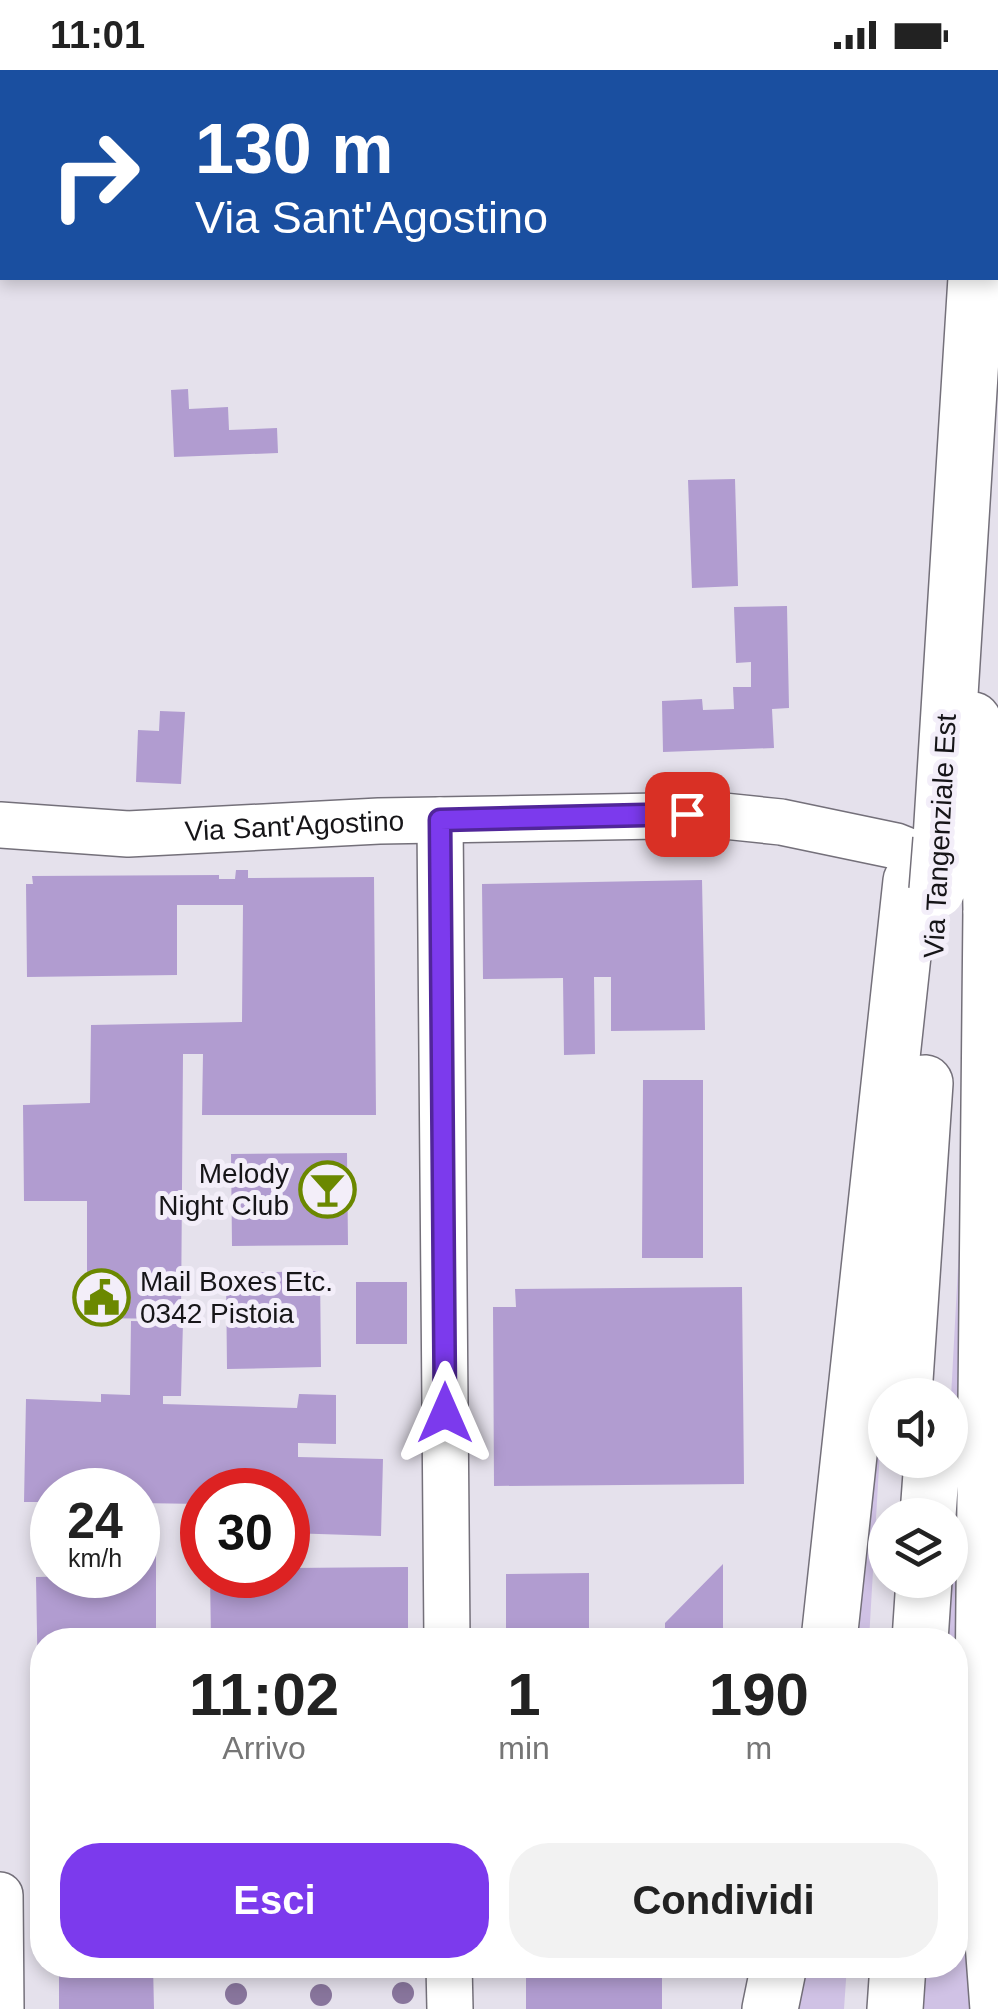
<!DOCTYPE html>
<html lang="it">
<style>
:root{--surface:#fff;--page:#f2f2f2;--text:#222;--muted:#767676;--accent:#7c3aed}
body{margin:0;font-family:Arial,sans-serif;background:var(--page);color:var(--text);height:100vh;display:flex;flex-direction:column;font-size:38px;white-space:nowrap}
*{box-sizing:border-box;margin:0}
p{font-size:32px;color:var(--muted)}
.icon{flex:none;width:55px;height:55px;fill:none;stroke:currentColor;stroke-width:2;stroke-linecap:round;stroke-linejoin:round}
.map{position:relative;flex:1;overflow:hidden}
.details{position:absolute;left:30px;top:1558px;width:938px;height:350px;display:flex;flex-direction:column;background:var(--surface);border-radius:40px;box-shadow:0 5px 15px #0003}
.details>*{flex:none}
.banner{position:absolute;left:0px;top:0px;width:1000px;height:210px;box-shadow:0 5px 15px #0003;background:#1a4fa0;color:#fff;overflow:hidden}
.buttons{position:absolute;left:868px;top:1308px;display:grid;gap:20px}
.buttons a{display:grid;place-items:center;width:100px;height:100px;border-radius:50%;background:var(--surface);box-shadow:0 5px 15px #0003;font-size:50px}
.speed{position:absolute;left:30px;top:1398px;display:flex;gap:20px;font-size:50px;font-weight:700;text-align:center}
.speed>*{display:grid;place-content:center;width:130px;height:130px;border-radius:50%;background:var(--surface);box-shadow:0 5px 15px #0003;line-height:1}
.speed small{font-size:25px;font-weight:400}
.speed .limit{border:15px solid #d22;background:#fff;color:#111}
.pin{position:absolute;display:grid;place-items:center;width:85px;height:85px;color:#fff;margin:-42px;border-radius:20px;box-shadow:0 5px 15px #0006}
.me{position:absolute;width:110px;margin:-55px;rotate:0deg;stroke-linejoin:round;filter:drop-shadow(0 0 8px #0008)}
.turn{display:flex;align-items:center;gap:35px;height:210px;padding:0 30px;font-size:45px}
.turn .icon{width:130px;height:130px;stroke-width:2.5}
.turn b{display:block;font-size:70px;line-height:85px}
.eta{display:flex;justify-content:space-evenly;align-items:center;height:170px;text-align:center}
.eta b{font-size:60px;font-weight:700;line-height:70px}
.primary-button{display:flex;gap:20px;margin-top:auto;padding:20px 30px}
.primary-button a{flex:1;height:115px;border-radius:40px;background:var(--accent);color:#fff;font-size:40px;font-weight:700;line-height:115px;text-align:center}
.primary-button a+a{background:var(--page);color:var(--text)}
.status{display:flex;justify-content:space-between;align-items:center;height:70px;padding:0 50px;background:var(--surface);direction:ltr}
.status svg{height:28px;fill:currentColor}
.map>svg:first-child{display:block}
.green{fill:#d0c2e5}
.building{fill:#b19cd0}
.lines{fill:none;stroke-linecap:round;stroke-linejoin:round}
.minor-casing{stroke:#74707a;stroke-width:48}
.major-casing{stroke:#74707a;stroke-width:58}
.path{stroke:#a4a1aa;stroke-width:5;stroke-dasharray:2.5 8;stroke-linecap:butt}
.minor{stroke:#fff;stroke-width:45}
.major{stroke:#fff;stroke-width:55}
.major-bridge-casing{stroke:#74707a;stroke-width:58;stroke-linecap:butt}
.major-bridge{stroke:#fff;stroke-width:55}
.tree{fill:#88759c}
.route-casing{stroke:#51269a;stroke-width:25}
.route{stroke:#7c3aed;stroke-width:18}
.labels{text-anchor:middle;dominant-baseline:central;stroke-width:10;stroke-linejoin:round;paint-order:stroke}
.street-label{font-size:28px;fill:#161518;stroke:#f3eef9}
.poi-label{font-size:28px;fill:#161518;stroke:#f3eef9;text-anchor:end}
</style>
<div class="status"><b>11:01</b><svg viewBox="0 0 49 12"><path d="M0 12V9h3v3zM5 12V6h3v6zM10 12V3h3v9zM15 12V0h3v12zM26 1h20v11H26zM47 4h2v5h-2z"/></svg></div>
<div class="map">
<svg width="998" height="1939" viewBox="0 0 998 1939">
<rect width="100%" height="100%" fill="#e5e1ec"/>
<path class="green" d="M903,982L869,1570H839Z
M969,992L986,1939H911L914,1895H955V1570H935L950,1510V1346Z
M791,1895H847L844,1939H781Z"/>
<path class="building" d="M188,319L189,339L228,337L229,360L277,358L278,383L174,387L171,320Z
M735,409L738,516L692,518L688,410Z
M787,536L789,638L772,639L774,678L663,682L662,631L702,629L703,640L734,639L733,617H751V592L736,593L734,537Z
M160,641L185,642L181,714L136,712L138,660L159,661Z
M236,800H248V808L374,807L376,1045H202L203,984H183L181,1249L87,1248V1131H24L23,1035L90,1033L91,955L242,952L243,835H177V905L27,907L26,814H33L32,806L219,805V809H235Z
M702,810L705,960L611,961V907H594L595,984L564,985L563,908L483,909L482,814Z
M643,1010H703V1188H642Z
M347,1083L348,1175L232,1176L231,1084Z
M320,1201L321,1297L227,1299L226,1203Z
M356,1212H407V1274H356Z
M742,1217L744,1414L494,1416L493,1237H516L515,1219Z
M131,1251L183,1252L181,1326H163V1334L297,1338L299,1324L336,1325V1374L298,1373V1387L383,1389L381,1466L288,1463V1420H202V1434L138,1433V1420H52V1432H24L26,1329L101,1332V1324L130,1325Z
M138,1460H156V1570H42V1619H38L36,1507L138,1505Z
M723,1494V1570H665V1553Z
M408,1497V1570H211L210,1505H288V1498Z
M589,1503V1570H506V1504Z
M59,1895H153L154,1939H59Z
M526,1895H662V1939H526Z"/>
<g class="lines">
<defs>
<g id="minor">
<path d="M440,750L447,1570"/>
<path id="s1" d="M0,755L128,764L379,751L714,745L781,752L896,776L968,805"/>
<path d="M0,1825L1,1939"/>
<path d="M449,1895L450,1939"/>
</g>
<path id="major" d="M984,2V0
M973,650L985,723L990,787
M941,769L976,208
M991,840L982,1725L998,1939
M904,1325L925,1013
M928,1445L932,1390
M829,1570L911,811
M920,1570L924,1510
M770,1939L779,1895
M895,1939L898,1895"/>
</defs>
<use href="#minor" class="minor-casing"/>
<use href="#major" class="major-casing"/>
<path class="path" d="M463,0V2"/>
<use href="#minor" class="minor"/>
<use href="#major" class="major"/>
<defs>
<path id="major-bridge" d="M990,787L991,840
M937,820L941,769"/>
</defs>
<use href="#major-bridge" class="major-bridge-casing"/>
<use href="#major-bridge" class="major-bridge"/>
</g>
<g class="tree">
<circle cx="403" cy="1923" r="11"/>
<circle cx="236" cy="1924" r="11"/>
<circle cx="321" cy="1925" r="11"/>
</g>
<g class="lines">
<defs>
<path id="route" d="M445,1343L440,750L687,744"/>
</defs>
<use href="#route" class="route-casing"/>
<use href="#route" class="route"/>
</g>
<defs>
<symbol id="bar-ring" viewBox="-11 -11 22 22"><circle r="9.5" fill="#f3eef9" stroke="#6b8800" stroke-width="1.5"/><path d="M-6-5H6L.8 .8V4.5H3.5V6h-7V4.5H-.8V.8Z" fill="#6b8800"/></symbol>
<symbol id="civic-ring" viewBox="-11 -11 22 22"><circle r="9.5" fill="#f3eef9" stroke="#6b8800" stroke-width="1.5"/><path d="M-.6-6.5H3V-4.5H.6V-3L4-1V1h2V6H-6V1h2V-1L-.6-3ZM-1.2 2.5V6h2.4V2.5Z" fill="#6b8800"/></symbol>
</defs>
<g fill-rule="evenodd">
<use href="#bar-ring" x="296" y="1088" width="63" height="63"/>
<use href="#civic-ring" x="70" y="1196" width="63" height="63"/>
</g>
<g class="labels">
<g class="street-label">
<text stroke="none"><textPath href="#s1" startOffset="295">Via Sant'Agostino</textPath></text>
<text transform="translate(940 766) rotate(-87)">Via Tangenziale Est</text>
</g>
<g class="poi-label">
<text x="289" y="1103">Melody<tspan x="289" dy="32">Night Club</tspan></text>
<text x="140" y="1211" text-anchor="start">Mail Boxes Etc.<tspan x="140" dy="32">0342 Pistoia</tspan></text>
</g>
</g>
</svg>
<div class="buttons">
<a><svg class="icon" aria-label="sound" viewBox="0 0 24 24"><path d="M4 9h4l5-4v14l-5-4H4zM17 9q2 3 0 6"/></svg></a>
<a><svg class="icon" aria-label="layers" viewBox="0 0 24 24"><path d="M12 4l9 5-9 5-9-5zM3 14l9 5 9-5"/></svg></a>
</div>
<div class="speed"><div>24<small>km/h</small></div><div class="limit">30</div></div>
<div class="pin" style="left:687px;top:744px;background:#d93025"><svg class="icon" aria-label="arrive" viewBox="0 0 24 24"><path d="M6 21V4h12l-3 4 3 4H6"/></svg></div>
<svg class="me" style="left:445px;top:1343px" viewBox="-20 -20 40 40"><path d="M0-17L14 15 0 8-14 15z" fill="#7c3aed" stroke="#fff" stroke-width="4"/></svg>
<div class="banner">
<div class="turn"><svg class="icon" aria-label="right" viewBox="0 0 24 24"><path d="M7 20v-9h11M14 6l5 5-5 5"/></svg><div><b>130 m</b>Via Sant'Agostino</div></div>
</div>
<section class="details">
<div class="eta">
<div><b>11:02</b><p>Arrivo</p></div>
<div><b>1</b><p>min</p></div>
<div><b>190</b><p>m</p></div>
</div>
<div class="primary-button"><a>Esci</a><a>Condividi</a></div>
</section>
</div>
